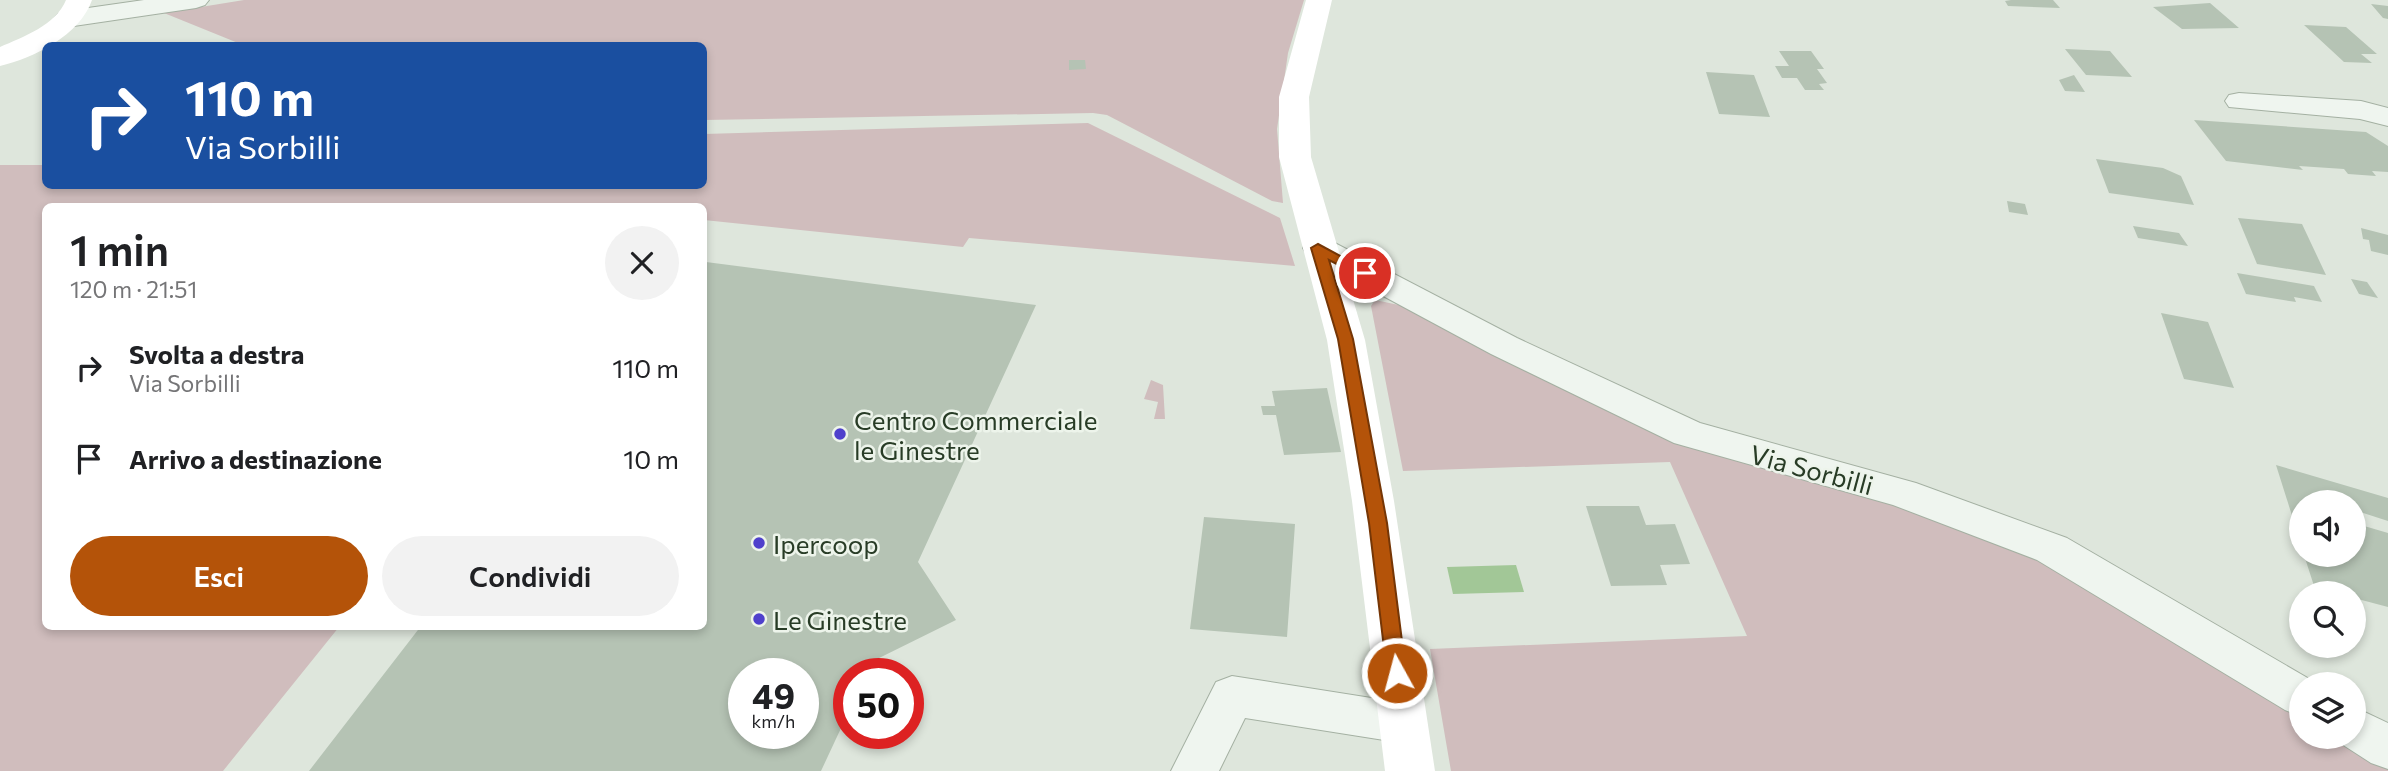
<!DOCTYPE html>
<html lang="it">
<meta charset="utf-8">
<style>
:root{--surface:#fff;--page:#f2f2f2;--text:#202124;--muted:#757577;--accent:#b45309}
body{margin:0;font-family:Commissioner,sans-serif;background:var(--page);color:var(--text);height:100vh;display:flex;flex-direction:column;font-size:26px;white-space:nowrap}
*{box-sizing:border-box;margin:0}
p{font-size:23px;color:var(--muted)}
.icon{flex:none;width:38px;height:38px;fill:none;stroke:currentColor;stroke-width:2;stroke-linecap:round;stroke-linejoin:round}
.map{position:relative;flex:1;overflow:hidden}
.details{position:absolute;left:42px;top:203px;width:665px;height:427px;display:flex;flex-direction:column;background:var(--surface);border-radius:10px;box-shadow:0 4px 10px #0003}
.details>*{flex:none}
.hud{position:absolute;left:42px;top:42px;width:665px;height:147px;border-radius:10px;box-shadow:0 4px 10px #0003;background:#1a4fa0;color:#fff;overflow:hidden}
.controls{position:absolute;left:2289px;top:490px;display:grid;gap:14px}
.controls a{display:grid;place-items:center;width:77px;height:77px;border-radius:50%;background:var(--surface);box-shadow:0 4px 10px #0003;font-size:35px}
.speed{position:absolute;left:728px;top:658px;display:flex;gap:14px;font-size:35px;font-weight:700;text-align:center}
.speed>*{display:grid;place-content:center;width:91px;height:91px;border-radius:50%;background:var(--surface);box-shadow:0 4px 10px #0003;line-height:1}
.speed small{font-size:18px;font-weight:400}
.speed .limit{border:10px solid #d22;background:#fff;color:#111}
.pin{position:absolute;display:grid;place-items:center;width:60px;height:60px;color:#fff;margin:-30px;border:4px solid #fff;border-radius:50%;box-shadow:0 2px 7px #0007}
.me{position:absolute;width:77px;margin:-38px;rotate:353deg;stroke-linejoin:round;filter:drop-shadow(0 0 5px #0008)}
.turn{display:flex;align-items:center;gap:24px;height:147px;padding:0 28px;font-size:32px}
.turn .icon{width:91px;height:91px;stroke-width:2.5}
.turn b{display:block;font-size:49px;line-height:60px}
.round{display:grid;place-items:center;flex:none;width:74px;height:74px;border-radius:37px;background:var(--page)}
.summary{display:flex;align-items:center;justify-content:space-between;height:119px;padding:0 28px}
h1{font-size:42px;font-weight:600;line-height:52px}
.button{display:flex;gap:14px;margin-top:auto;padding:14px 28px}
.button a{flex:1;height:80px;border-radius:42px;background:var(--accent);color:#fff;font-size:28px;font-weight:600;line-height:80px;text-align:center}
.button a+a{background:var(--page);color:var(--text)}
ul{padding:0;list-style:none}
li{display:flex;align-items:center;gap:21px;height:91px;padding:0 28px}
li div{flex:1}
li b{display:block;font-size:26px}
li em{font-style:normal}
.map>svg:first-child{display:block}
.green{fill:#d0bdbd}
.water{fill:#a2c797}
.building{fill:#b5c3b4;fill-rule:evenodd}
.lines{fill:none;stroke-linecap:round;stroke-linejoin:round}
.street-casing{stroke:#a4b0a2;stroke-width:2}
.street{fill:#eff5ef;fill-rule:evenodd}
.secondary{fill:#fff;fill-rule:evenodd}
.route{fill:#b45309;stroke:#753606;stroke-width:2}
.poi-dot{fill:#4f40cc;stroke:#edf4eb;stroke-width:2.5}
.labels{text-anchor:middle;dominant-baseline:central;stroke-width:5;stroke-linejoin:round;paint-order:stroke}
.poi-label{font-size:26px;fill:#283c26;stroke:#edf4eb;text-anchor:start}
.street-label{font-size:26px;fill:#283c26;stroke:#edf4eb}
</style>
<div class="map">
<svg width="2388" height="771" viewBox="0 0 2388 771">
<rect width="100%" height="100%" fill="#dee6dc"/>
<path class="green" d="M244,0H1304L1288,53L1277,129L1283,203L1272,201L1107,115L1093,113L704,120V46L243,45L164,13Z
M1088,123L1280,218L1295,266L969,238L963,247L704,220V206H46V626L339,627L223,771H0V165H45L46,186H704V134Z
M1375,300L1413,308L1611,407L1927,513L2079,572L2301,708V737H2348L2388,761V771H1451L1430,649L1747,636L1670,462L1403,471L1371,306Z
M1151,380L1163,385L1165,419H1154L1158,402L1144,399Z"/>
<path class="water" d="M1516,565L1524,592L1453,594L1447,567Z"/>
<path class="building" d="M2011,0H2053L2060,8L2008,6L2005,1Z
M2210,3L2239,28L2182,29L2153,7Z
M2371,4L2388,6V19L2383,18Z
M2304,25L2346,27L2377,54H2361L2372,63L2344,62Z
M2065,49L2110,51L2132,77L2086,75Z
M1779,51H1811L1824,69H1817L1827,83L1819,84L1824,90H1805L1797,78H1782L1775,66H1789Z
M1069,60H1085L1086,69L1069,70Z
M1706,72L1754,75L1770,117L1719,114Z
M2074,75L2085,92L2065,91L2059,80Z
M2194,120L2366,132L2388,146V172L2372,171L2376,176L2348,174L2344,169L2299,166L2303,170L2226,161Z
M2096,159L2163,168L2181,176L2194,205L2109,193Z
M2007,201L2025,204L2028,215L2009,212Z
M2238,218L2302,224L2326,275L2257,264Z
M2133,226L2179,233L2188,246L2138,238Z
M2361,228L2388,235V255L2371,251L2369,240L2363,239Z
M706,262L1036,305L918,562L956,620L871,662L866,674H849V711L821,771H309L421,626H704ZM744,674H803V733H744Z
M2237,273L2314,286L2322,302L2294,297L2296,302L2246,294Z
M2351,279L2367,282L2378,298L2359,294Z
M2161,313L2208,322L2234,388L2184,379Z
M1327,388L1341,452L1284,455L1276,415H1263L1261,406H1275L1272,391Z
M2276,465L2388,498V521L2354,510V502H2301V544Z
M1586,506H1639L1646,525L1675,524L1690,564L1660,565L1667,585L1611,586Z
M1204,517L1295,524L1287,637L1190,629Z
M2354,523L2388,533V607L2354,598V593L2315,589L2304,555H2354Z"/>
<g class="lines">
<defs>
<path id="street" d="M144,0H209L205,5L196,8L67,27L58,24L54,19L58,14L67,11Z
M2239,93L2361,101L2388,108V126L2360,119L2229,107L2225,101L2229,95Z
M1319,238L1331,241L1517,338L1700,423L1916,483L2067,538L2318,684H2301V716L2285,710L2037,560L1893,505L1674,443L1491,354L1307,255L1303,248L1307,241Z
M1232,676L1403,703L1420,709L1426,723L1420,737L1403,743L1245,718L1219,771H1171L1216,682Z
M2354,707L2388,723V769L2371,763L2337,741L2335,737H2354Z"/>
</defs>
<use href="#street" class="street-casing"/>
<use href="#street" class="street"/>
<path class="secondary" d="M66,0H92C80,35 34,58 0,66V47C23,37 56,25 66,0Z
M1306,0H1332L1309,97L1311,157L1365,340L1394,501L1435,771H1385L1352,501L1327,340L1279,157V97Z"/>
</g>
<path class="route" d="M1318,244L1372,273L1370,276H1360L1329,260L1353,339L1387,523L1406,673L1404,679H1390L1387,673L1369,523L1338,339L1311,248Z"/>
<g class="poi-dot">
<circle cx="840" cy="434" r="7"/>
<circle cx="759" cy="543" r="7"/>
<circle cx="759" cy="619" r="7"/>
</g>
<g class="labels">
<g class="poi-label">
<text x="854" y="419">Centro Commerciale<tspan x="854" dy="30">le Ginestre</tspan></text>
<text x="773" y="543">Ipercoop</text>
<text x="773" y="619">Le Ginestre</text>
</g>
<g class="street-label">
<text transform="translate(1812 469) rotate(15)">Via Sorbilli</text>
</g>
</g>
</svg>
<div class="controls">
<a><svg class="icon" aria-label="sound" viewBox="0 0 24 24"><path d="M4 9h4l5-4v14l-5-4H4zM17 9q2 3 0 6"/></svg></a>
<a><svg class="icon" aria-label="search" viewBox="0 0 24 24"><circle cx="10" cy="10" r="6"/><path d="M15 15l6 6"/></svg></a>
<a><svg class="icon" aria-label="layers" viewBox="0 0 24 24"><path d="M12 4l9 5-9 5-9-5zM3 14l9 5 9-5"/></svg></a>
</div>
<div class="speed"><div>49<small>km/h</small></div><div class="limit">50</div></div>
<div class="pin" style="left:1365px;top:273px;background:#d93025"><svg class="icon" aria-label="arrive" viewBox="0 0 24 24"><path d="M6 21V4h12l-3 4 3 4H6"/></svg></div>
<svg class="me" style="left:1397px;top:673px" viewBox="-20 -20 40 40"><circle r="17" fill="#b45309" stroke="#fff" stroke-width="3"/><path d="M0-11L8 9 0 5-8 9z" fill="#fff"/></svg>
<div class="hud">
<div class="turn"><svg class="icon" aria-label="right" viewBox="0 0 24 24"><path d="M7 20v-9h11M14 6l5 5-5 5"/></svg><div><b>110 m</b>Via Sorbilli</div></div>
</div>
<section class="details">
<div class="summary"><div><h1>1 min</h1><p>120 m · 21:51</p></div><a class="round"><svg class="icon" aria-label="close" viewBox="0 0 24 24"><path d="M6 6l12 12M18 6L6 18"/></svg></a></div>
<ul>
<li><svg class="icon" aria-label="right" viewBox="0 0 24 24"><path d="M7 20v-9h11M14 6l5 5-5 5"/></svg><div><b>Svolta a destra</b><p>Via Sorbilli</p></div><em>110 m</em></li>
<li><svg class="icon" aria-label="arrive" viewBox="0 0 24 24"><path d="M6 21V4h12l-3 4 3 4H6"/></svg><div><b>Arrivo a destinazione</b></div><em>10 m</em></li>
</ul>
<div class="button"><a>Esci</a><a>Condividi</a></div>
</section>
</div>
